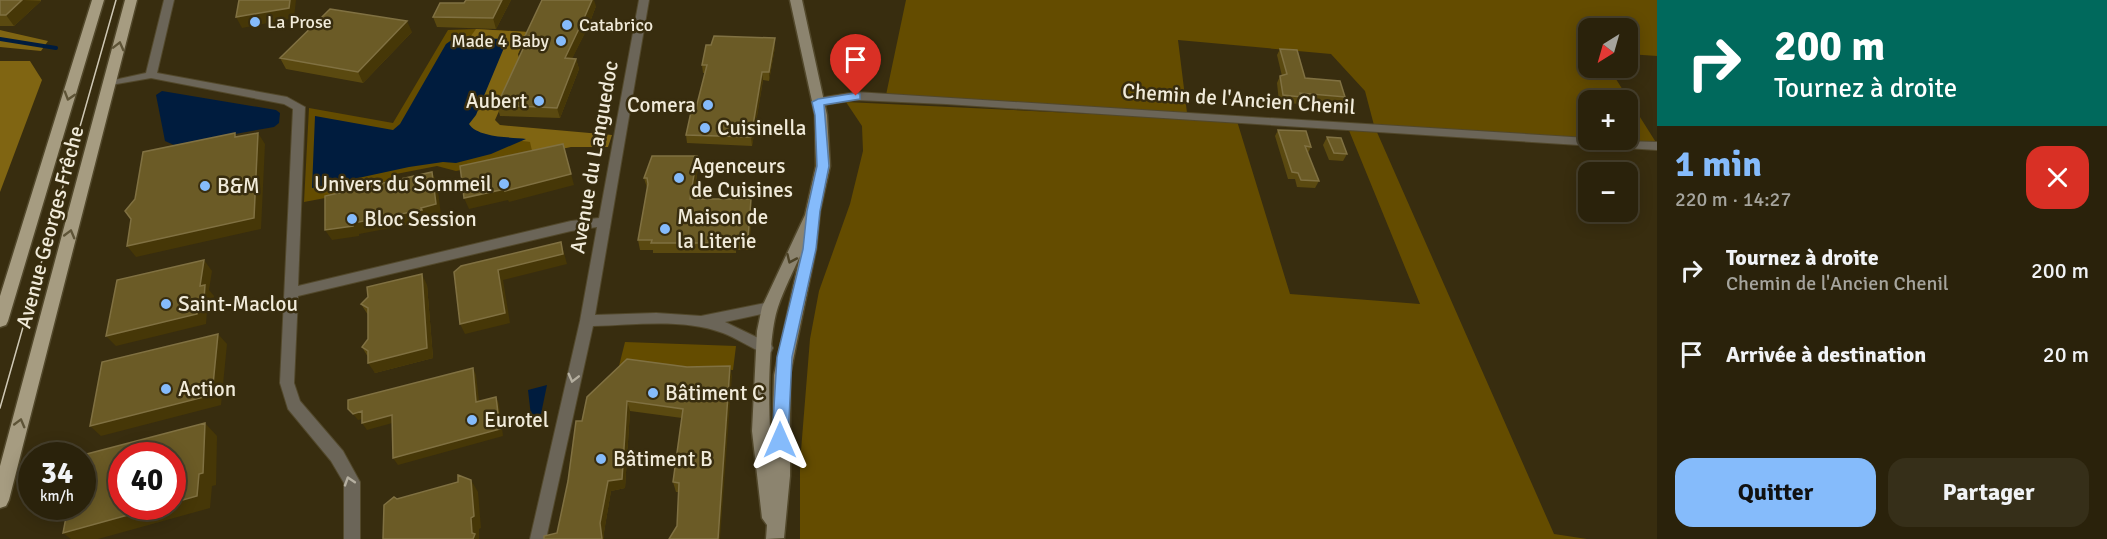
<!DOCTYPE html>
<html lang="fr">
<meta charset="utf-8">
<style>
:root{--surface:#2a220b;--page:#362f19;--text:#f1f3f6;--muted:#a5a49d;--line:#463f2c;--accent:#85bbfb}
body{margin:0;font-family:Signika,sans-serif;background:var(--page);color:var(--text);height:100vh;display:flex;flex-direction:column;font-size:22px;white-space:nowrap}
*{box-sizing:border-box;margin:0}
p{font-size:20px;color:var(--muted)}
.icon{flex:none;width:33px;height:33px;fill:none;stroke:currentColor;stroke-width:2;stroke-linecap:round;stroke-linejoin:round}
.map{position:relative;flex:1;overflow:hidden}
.panel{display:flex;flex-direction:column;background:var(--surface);width:450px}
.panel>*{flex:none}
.hud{background:#00695c;color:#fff;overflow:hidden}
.needle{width:39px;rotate:217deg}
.buttons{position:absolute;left:1578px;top:18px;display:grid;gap:12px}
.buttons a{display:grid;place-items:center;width:60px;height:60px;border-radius:12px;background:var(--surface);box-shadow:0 3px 15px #0003,0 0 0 2px var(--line);font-size:30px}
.speed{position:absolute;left:18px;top:442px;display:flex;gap:12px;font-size:30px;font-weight:700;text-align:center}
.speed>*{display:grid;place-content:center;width:78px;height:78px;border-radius:50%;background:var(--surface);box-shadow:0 3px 15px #0003,0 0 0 2px var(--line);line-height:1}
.speed small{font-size:15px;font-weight:400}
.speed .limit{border:9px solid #d22;background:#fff;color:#111}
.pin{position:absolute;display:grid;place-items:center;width:51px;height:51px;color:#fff;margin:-62px -26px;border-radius:50% 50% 50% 0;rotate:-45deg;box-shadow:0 0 6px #0007}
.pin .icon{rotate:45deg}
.me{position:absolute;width:66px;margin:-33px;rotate:0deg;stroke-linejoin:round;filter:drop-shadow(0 0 4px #0008)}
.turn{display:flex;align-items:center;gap:21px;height:126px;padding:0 18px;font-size:27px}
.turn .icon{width:78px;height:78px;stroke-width:2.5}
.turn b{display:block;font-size:42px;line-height:51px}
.round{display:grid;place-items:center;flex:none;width:63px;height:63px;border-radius:18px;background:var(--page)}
.overview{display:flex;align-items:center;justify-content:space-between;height:102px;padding:0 18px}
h1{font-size:36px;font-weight:800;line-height:45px;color:var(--accent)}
.primary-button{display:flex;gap:12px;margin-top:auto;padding:12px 18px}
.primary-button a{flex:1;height:69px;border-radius:18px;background:var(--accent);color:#111;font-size:24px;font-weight:800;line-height:69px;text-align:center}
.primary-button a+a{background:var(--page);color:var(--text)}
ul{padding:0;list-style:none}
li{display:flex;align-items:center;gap:18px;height:84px;padding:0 18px}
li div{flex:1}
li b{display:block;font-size:22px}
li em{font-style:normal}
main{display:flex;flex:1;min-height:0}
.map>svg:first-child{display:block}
.green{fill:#644c00;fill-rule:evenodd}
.forest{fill:#806512}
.water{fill:#001c3e}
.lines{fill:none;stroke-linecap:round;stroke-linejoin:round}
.stream{stroke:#001c3e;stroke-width:4}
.street-casing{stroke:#52482b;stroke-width:2}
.secondary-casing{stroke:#52482b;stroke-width:3}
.primary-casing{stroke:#52482b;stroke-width:3}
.street{fill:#6b6558;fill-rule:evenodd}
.secondary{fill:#8c846f;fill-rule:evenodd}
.primary{fill:#a69c81;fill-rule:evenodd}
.tram{stroke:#cfc8b5;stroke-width:1.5}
.wall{fill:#5a4910}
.shaded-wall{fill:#463707}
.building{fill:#6b5b26;stroke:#807142;stroke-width:1.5}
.oneway{stroke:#5e5437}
.oneway2{stroke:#4d4327}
.oneway3{stroke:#b5afa0}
.route{fill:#85bbfb;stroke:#567aa3;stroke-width:1.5}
.poi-dot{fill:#85bbfb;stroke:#382d0f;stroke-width:2}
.labels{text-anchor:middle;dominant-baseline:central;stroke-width:5;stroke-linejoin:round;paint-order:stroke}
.far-poi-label{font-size:18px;fill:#f1ebda;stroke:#382d0f;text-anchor:start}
.street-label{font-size:21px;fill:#f1ebda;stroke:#382d0f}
.poi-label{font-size:21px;fill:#f1ebda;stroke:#382d0f;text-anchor:start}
</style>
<main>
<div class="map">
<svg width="1657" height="539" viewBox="0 0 1657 539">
<rect width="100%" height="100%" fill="#382d0f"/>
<path class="green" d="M906,0H1657V56L1628,54V28H1588V68H1609L1657,144L1376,130L1554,534L1587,539H800V463L810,339L819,291L850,204L863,151L862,126L846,102L1237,121L1290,294L1420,304L1348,128L1375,129L1365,91L1331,54L1178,40L1187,113L886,95ZM1588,100H1628V140H1588Z
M476,29L528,32L518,54L520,64L403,126L317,183L478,136L534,142L533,155L456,171L437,166L396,174L373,189L304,202L309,108L393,123L448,30Z
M625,342L736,346L733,370L619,366Z"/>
<path class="forest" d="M476,29L528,32L518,54L520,64L495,120L500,125L612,135L608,147H571L533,155L530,142L467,134L468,40Z
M0,30L4,31L48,41L41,51L0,47Z
M0,61H30L42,80L0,192Z"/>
<path class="water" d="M456,37L502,39L506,43L476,115L469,124C478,138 511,137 526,139L491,154L456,163L443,162L409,167L312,188L315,116L393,130L400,124L446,44Z
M162,91L276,110L280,113L279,123L274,127L174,145L165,141L156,95Z
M547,385L541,414L531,416L528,390Z"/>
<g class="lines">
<path class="stream" d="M0,39L56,48"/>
<defs>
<path id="street" d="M164,0H174L157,73L287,97L305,107L298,286L571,221L599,218L639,0H649L595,315L656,313L701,316L770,302L775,303L777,307L775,311L725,322L771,344L773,348L771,352L766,354L761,352C748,346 736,338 723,333C683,318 635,325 593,326L546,539H530L580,321L597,227L571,231L298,296L294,383L300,401L343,451L360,482V539H344V483L331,461L288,409L280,383L293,109L284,104L151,78L105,86V82L146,73Z
M856,92L1588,138V140L1657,142V150L946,104L856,100L818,106L812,102L818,98Z"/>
<path id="secondary" d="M790,0H802L827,115L830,166L820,211L816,249L790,375V476L784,538L766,539L767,525L762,518L752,431L757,331L762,307L805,215L816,166L815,115ZM800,256L774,375L772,454C768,419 767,339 778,307C784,289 793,272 800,256Z"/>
<path id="primary" d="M92,0H104L8,321L6,325L0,327V296Z
M125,0H137L9,500L6,506L0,508V466Z"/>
</defs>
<use href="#street" class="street-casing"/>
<use href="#secondary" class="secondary-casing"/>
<use href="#primary" class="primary-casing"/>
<use href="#street" class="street"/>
<use href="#secondary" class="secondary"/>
<use href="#primary" class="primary"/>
<path class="tram" d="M0,408L116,0"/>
</g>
<path class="wall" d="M0,0H41V1L14,26H0Z
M466,0H511L496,29L437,27L433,17L464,3Z
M596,6L588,27L572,58L576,59L579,69L560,118L500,116L497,105L527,42L525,36Z
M412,32L363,83L286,69L280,58Z
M775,47L769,81L763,80L752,146L687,143L686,135L695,112L705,73H703L702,65Z
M1280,49L1305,78L1345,97L1342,104L1300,100L1298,104L1279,102L1277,83L1280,76H1282L1277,55Z
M1278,130L1311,147L1308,153L1319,181L1315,188L1297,187L1295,179H1288L1275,136Z
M1327,137L1347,154L1343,161L1329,160L1323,145Z
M697,156L698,167L694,199L752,209L749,250H736V253H653V250H640L638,240L647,188L644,178Z
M427,285L433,358L375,373L368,357L362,347L368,339V315L361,304Z
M732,376L677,526L679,492H676L673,482L682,418L630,411L625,488L611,491L604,532V539H544L557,533L582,421L587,397Z"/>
<path class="shaded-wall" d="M22,0L41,1L14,26L6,15Z
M290,0H296L294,18L242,28L236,17Z
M502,0H511L496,29L493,18Z
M591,0H594L596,6L588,27L567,69L565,58Z
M407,21L412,32L363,83L358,72Z
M775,38V47L769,81V72Z
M576,59L579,69L560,118L557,108Z
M762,72L763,80L752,146L751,137Z
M258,133L265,144L261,229L136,257L127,246Z
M563,144L574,185L509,202L508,200L469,209L464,198Z
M697,156L698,167L692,209L690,199Z
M432,172L437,183L441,215L426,218L427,221L359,234V236L332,240L325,230L421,208Z
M751,199L752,209L749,250L748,239Z
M561,242L567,264L503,280L510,323L465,334L460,324L498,270Z
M204,260L212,271L209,290L214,296L213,310L207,311L206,324L116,346L106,336L200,286Z
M422,274L427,285L433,358L375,373L368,363Z
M218,334L227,344L221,405L101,436L90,426Z
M730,366L732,376L720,539H718Z
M473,368L476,375L480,409L476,402Z
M496,397L499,404L503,436L398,465L393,458Z
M627,401L630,411L625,488L611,491L604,532V539H602L600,523L608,481Z
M362,411L367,418L358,420L353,414Z
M392,415L396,422L367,430L362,423Z
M205,423L217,436L216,485L212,486L210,508L98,539H71L63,533L157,507H172V503Z
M471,480L478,492L481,528L479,529V539H473L472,533Z"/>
<path class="building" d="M0,0H22L6,15H0Z
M239,0H290L289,8L236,17Z
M466,0H502L493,18L433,17L440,3H464Z
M542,0H592L585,16L565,58L576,59L557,108L497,105L529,36H525Z
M330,9L407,21L358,72L280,58Z
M714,36L775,38L769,72H762L751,137L686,135L691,112H695L707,65H702L706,45H711Z
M1280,49L1297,50L1305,78L1340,81L1345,97L1300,93L1301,97L1283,95L1280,76L1287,74Z
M1278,130L1306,131L1311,147L1305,146L1319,181L1301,180L1298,173L1292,172Z
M235,133V137L258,133L254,218L127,246L131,219L125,211L135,199L143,152Z
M1327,137L1341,138L1347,154L1334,153Z
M563,144L571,174L505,191V189L464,198L460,166Z
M652,156H697L690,199H751L748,239H735V243H651L652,240H638L648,184L647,178H644Z
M432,172L436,204L421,208L422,210L353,223V226L325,230V196Z
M561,242L563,254L498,270L505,313L460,324L454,272L461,266Z
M204,260L200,286L205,285L204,299L199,301L197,314L106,336L117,280Z
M422,274L427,348L368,363V351L362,347L368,339V308L361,304L368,297L367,287Z
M218,334L212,395L90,426L102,362Z
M627,359L687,367L730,366L718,539H669L677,526L679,483L673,482L683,409L627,401L622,479L608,481L600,523L602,539H544V536L557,533L568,481L576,421H582L587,397Z
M473,368L476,402L496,397L500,429L393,458L392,415L362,423V411L353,414L348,409V400Z
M205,423L203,473L199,474L197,496L172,503V456H122V507H157L63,533L68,507H82V456H79Z
M458,475L471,480L474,516L471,518L472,533L475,534L473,539H383L384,505L394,497L397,499L458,482Z"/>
<defs><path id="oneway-chevron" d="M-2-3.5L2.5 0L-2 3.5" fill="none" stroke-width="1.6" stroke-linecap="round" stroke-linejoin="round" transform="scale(1.5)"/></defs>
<g class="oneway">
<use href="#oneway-chevron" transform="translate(119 46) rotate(-76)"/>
<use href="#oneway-chevron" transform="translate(69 96) rotate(107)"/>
<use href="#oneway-chevron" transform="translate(70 234) rotate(-75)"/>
<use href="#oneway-chevron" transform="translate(20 423) rotate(-75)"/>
</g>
<use class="oneway2" href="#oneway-chevron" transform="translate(791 259) rotate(114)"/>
<g class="oneway3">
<use href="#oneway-chevron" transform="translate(573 378) rotate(104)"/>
<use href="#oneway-chevron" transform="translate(349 481) rotate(-108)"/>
</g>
<path class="route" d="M856,93L860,94V99L824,105L829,166L820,211L816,249L792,357L788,440L786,445H774L772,440L777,357L803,249L807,211L817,166L815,115L812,102L818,99Z"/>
<g class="poi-dot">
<circle cx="255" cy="22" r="6"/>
<circle cx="567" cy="25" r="6"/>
<circle cx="561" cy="41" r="6"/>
<circle cx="539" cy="101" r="6"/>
<circle cx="708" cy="105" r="6"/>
<circle cx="705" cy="128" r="6"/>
<circle cx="679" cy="178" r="6"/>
<circle cx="504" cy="184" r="6"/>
<circle cx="205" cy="186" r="6"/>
<circle cx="352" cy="219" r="6"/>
<circle cx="665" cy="229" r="6"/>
<circle cx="166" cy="304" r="6"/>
<circle cx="166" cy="389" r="6"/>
<circle cx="653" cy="393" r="6"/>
<circle cx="472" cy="420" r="6"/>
<circle cx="601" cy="459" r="6"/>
</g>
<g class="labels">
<g class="far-poi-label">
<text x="267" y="22">La Prose</text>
<text x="579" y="25">Catabrico</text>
<text x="549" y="41" text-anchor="end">Made 4 Baby</text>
</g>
<g class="street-label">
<text transform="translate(1239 99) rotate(4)">Chemin de l'Ancien Chenil</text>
<text transform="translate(594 157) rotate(-80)">Avenue du Languedoc</text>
<text transform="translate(50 227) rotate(-75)">Avenue Georges Frêche</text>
</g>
<g class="poi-label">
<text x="527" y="101" text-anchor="end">Aubert</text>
<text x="696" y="105" text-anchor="end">Comera</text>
<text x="717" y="128">Cuisinella</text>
<text x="691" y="166">Agenceurs<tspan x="691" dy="24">de Cuisines</tspan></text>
<text x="492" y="184" text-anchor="end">Univers du Sommeil</text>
<text x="217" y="186">B&amp;M</text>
<text x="677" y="217">Maison de<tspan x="677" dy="24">la Literie</tspan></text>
<text x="364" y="219">Bloc Session</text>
<text x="178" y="304">Saint-Maclou</text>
<text x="178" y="389">Action</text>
<text x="665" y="393">Bâtiment C</text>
<text x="484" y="420">Eurotel</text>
<text x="613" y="459">Bâtiment B</text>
</g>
</g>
</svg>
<div class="buttons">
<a><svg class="needle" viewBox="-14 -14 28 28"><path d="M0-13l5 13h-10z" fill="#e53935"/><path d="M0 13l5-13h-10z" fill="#a5a49d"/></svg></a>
<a>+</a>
<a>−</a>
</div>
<div class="speed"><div>34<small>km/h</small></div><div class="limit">40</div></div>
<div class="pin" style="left:856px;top:96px;background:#d93025"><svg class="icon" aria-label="arrive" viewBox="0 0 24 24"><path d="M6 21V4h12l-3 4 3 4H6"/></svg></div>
<svg class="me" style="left:780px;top:440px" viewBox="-20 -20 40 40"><path d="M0-17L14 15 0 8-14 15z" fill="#85bbfb" stroke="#fff" stroke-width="4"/></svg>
</div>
<section class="panel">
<div class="hud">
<div class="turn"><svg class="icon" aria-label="right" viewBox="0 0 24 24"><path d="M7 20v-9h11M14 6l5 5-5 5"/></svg><div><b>200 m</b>Tournez à droite</div></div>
</div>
<div class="overview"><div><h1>1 min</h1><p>220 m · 14:27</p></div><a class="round" style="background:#d93025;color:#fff"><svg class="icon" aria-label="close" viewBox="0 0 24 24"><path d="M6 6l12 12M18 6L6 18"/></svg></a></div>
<ul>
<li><svg class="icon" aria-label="right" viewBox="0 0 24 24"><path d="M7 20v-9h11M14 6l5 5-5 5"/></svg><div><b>Tournez à droite</b><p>Chemin de l'Ancien Chenil</p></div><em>200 m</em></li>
<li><svg class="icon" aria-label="arrive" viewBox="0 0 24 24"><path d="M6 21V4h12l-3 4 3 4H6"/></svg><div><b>Arrivée à destination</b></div><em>20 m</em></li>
</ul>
<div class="primary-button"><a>Quitter</a><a>Partager</a></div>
</section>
</main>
